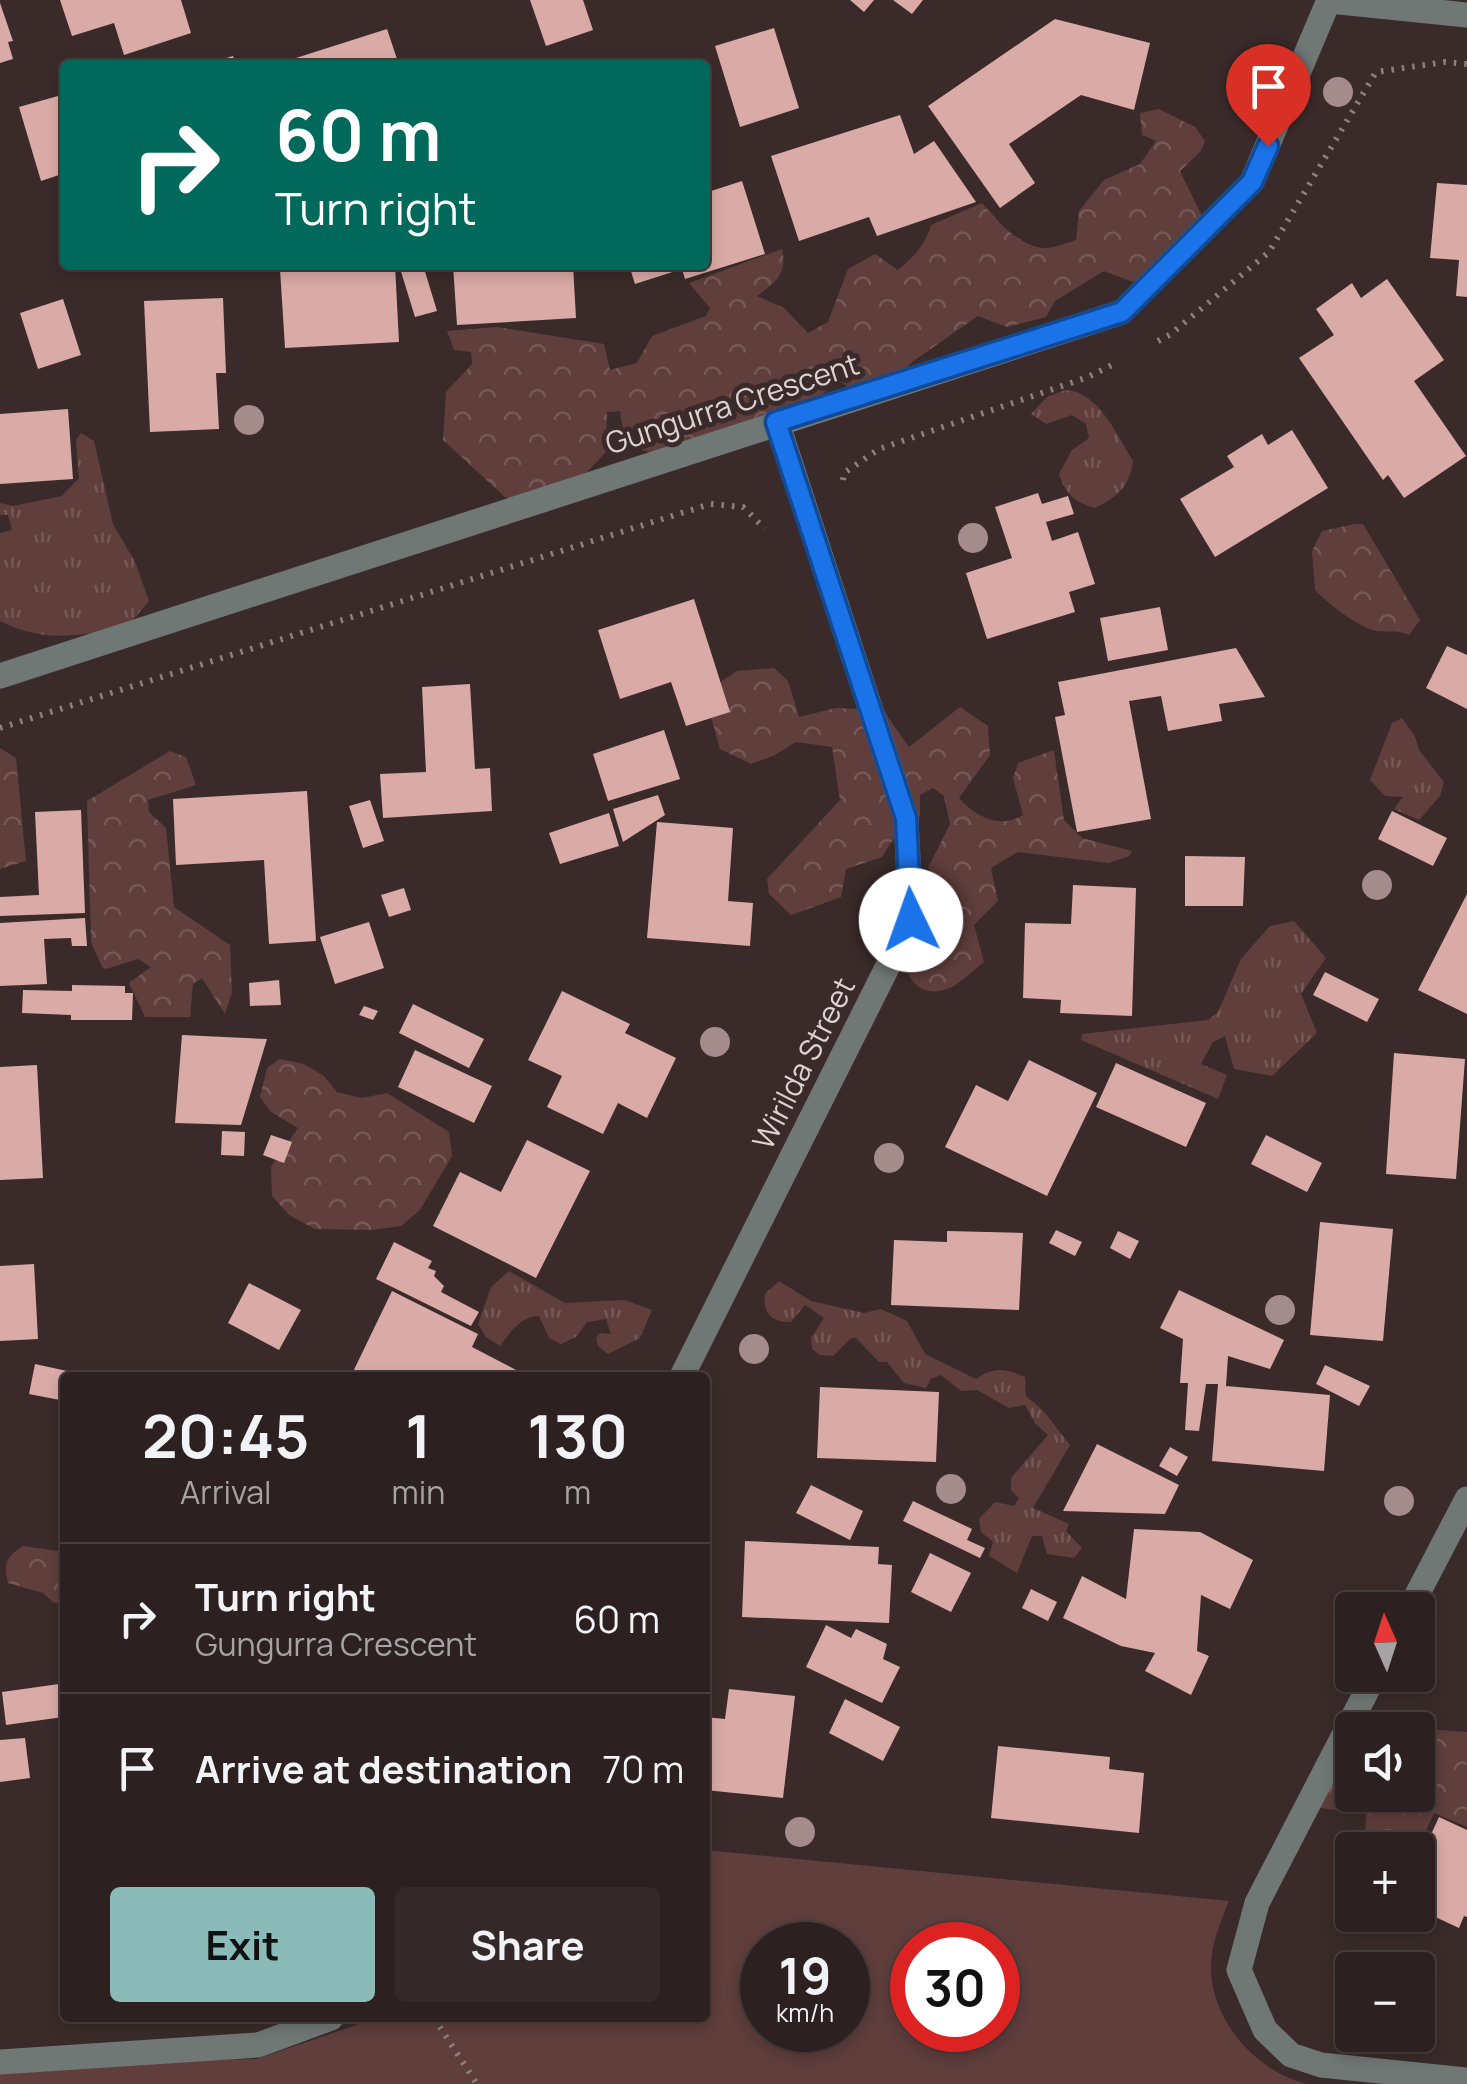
<!DOCTYPE html>
<meta charset="utf-8">
<style>
:root{--surface:#2c2020;--page:#342829;--text:#f1f3f6;--muted:#a6a3a5;--line:#483e3e;--accent:#8bbbb9}
body{margin:0;font-family:Manrope,sans-serif;background:var(--page);color:var(--text);height:100vh;display:flex;flex-direction:column;font-size:38px;white-space:nowrap}
*{box-sizing:border-box;margin:0}
p{font-size:32px;color:var(--muted)}
.icon{flex:none;width:55px;height:55px;fill:none;stroke:currentColor;stroke-width:2;stroke-linecap:round;stroke-linejoin:round}
.map{position:relative;flex:1;overflow:hidden}
.side{position:absolute;left:60px;top:1372px;width:650px;height:650px;display:flex;flex-direction:column;background:var(--surface);border-radius:10px;box-shadow:0 5px 15px #0003,0 0 0 2px var(--line)}
.side>*{flex:none}
.hud{position:absolute;left:60px;top:60px;width:650px;height:210px;border-radius:10px;box-shadow:0 5px 15px #0003,0 0 0 2px var(--line);background:#00695c;color:#fff;overflow:hidden}
.needle{width:65px;rotate:357deg}
.buttons{position:absolute;left:1335px;top:1592px;display:grid;gap:20px}
.buttons a{display:grid;place-items:center;width:100px;height:100px;border-radius:10px;background:var(--surface);box-shadow:0 5px 15px #0003,0 0 0 2px var(--line);font-size:50px}
.speed{position:absolute;left:740px;top:1922px;display:flex;gap:20px;font-size:50px;font-weight:700;text-align:center}
.speed>*{display:grid;place-content:center;width:130px;height:130px;border-radius:50%;background:var(--surface);box-shadow:0 5px 15px #0003,0 0 0 2px var(--line);line-height:1}
.speed small{font-size:25px;font-weight:400}
.speed .limit{border:15px solid #d22;background:#fff;color:#111}
.pin{position:absolute;display:grid;place-items:center;width:85px;height:85px;color:#fff;margin:-102px -42px;border-radius:50% 50% 50% 0;rotate:-45deg;box-shadow:0 0 10px #0007}
.pin .icon{rotate:45deg}
.me{position:absolute;width:110px;margin:-55px;rotate:357deg;stroke-linejoin:round;filter:drop-shadow(0 0 8px #0008)}
.turn{display:flex;align-items:center;gap:35px;height:210px;padding:0 50px;font-size:45px}
.turn .icon{width:130px;height:130px;stroke-width:2.5}
.turn b{display:block;font-size:70px;line-height:85px}
.eta{display:flex;justify-content:space-evenly;align-items:center;height:170px;text-align:center}
.eta b{font-size:60px;font-weight:700;line-height:70px}
.action{display:flex;gap:20px;margin-top:auto;padding:20px 50px}
.action a{flex:1;height:115px;border-radius:10px;background:var(--accent);color:#111;font-size:40px;font-weight:700;line-height:115px;text-align:center}
.action a+a{background:var(--page);color:var(--text)}
ul{padding:0;list-style:none}
li{display:flex;align-items:center;gap:30px;height:150px;padding:0 50px;border-top:2px solid var(--line)}
li div{flex:1}
li b{display:block;font-size:38px}
li em{font-style:normal}
.map>svg:first-child{display:block}
.grass{fill:url(#grass-tufts)}
.forest{fill:url(#forest-crowns)}
.park{fill:#5f3e3c;fill-rule:evenodd}
.building{fill:#d9aaa6}
.lines{fill:none;stroke-linecap:round;stroke-linejoin:round}
.path{stroke:#8c807f;stroke-width:6;stroke-dasharray:2.5 8;stroke-linecap:butt}
.minor{stroke:#707876;stroke-width:25}
.tree{fill:#a48c8a}
.route-casing{stroke:#114b97;stroke-width:25}
.route{stroke:#1a73e8;stroke-width:18}
.labels{text-anchor:middle;dominant-baseline:central;stroke-width:10;stroke-linejoin:round;paint-order:stroke}
.street-label{font-size:30px;fill:#dcd2d1;stroke:#3a2b2a}
</style>
<div class="map">
<svg width="1467" height="2084" viewBox="0 0 1467 2084">
<defs>
<pattern id="grass-tufts" width="24" height="20" patternUnits="userSpaceOnUse" patternTransform="scale(2.5)"><rect width="24" height="20" fill="#5f3e3c"/><path d="M3 7l-1-3M5 7V3M7 7l1-3M15 17l-1-3M17 17v-4M19 17l1-3" fill="none" stroke="#755957"/></pattern>
<pattern id="forest-crowns" width="20" height="18" patternUnits="userSpaceOnUse" patternTransform="scale(2.5)"><rect width="20" height="18" fill="#5f3e3c"/><path d="M2 6a3 3 0 1 1 6 0M12 15a3 3 0 1 1 6 0" fill="none" stroke="#755957"/></pattern>
</defs>
<rect width="100%" height="100%" fill="#3a2b2a"/>
<path class="grass" d="M1065,390C1099,391 1117,436 1133,461C1129,488 1118,496 1095,508C1075,502 1066,495 1059,474L1072,450L1089,438L1086,424L1072,415L1046,424L1031,414L1047,397Z
M81,433L94,441L113,524L135,562L149,601L126,628C79,635 45,644 0,621V533L12,530L8,515H0V503L13,506L62,496L79,478L76,440Z
M1402,718L1414,735L1419,750L1444,782L1440,796L1419,820L1394,809L1403,797L1385,796L1370,780L1392,723Z
M1294,921L1326,958L1301,994L1317,1033L1272,1076L1234,1069L1225,1036L1213,1042L1201,1064L1227,1075L1218,1099L1081,1040L1082,1034L1208,1020L1218,1012L1241,959L1270,926Z
M509,1271L565,1303L624,1300L652,1310L640,1338L608,1354L598,1346L596,1338L600,1333L611,1334L606,1319L587,1322L576,1337L561,1344L549,1338L539,1316C520,1317 511,1331 500,1346L486,1337L478,1324L491,1287Z
M779,1281L811,1301L864,1313L881,1309L907,1321L925,1354L976,1379C995,1366 1006,1369 1025,1377L1026,1396C1050,1415 1052,1423 1070,1445L1033,1508L1069,1524L1066,1531L1082,1548L1074,1558L1047,1554L1042,1536H1032L1017,1573L989,1556L993,1542L981,1532L979,1519L995,1502L1014,1506L1019,1498L1011,1490V1478L1048,1435L1035,1423L1025,1405L1009,1408L977,1390L961,1391L941,1375L931,1379L926,1388L904,1383L887,1362H879L856,1338H851L833,1356L820,1355L812,1349L811,1338L824,1318L805,1305L791,1322C772,1323 762,1312 765,1294Z"/>
<path class="forest" d="M1159,109L1195,127L1205,141L1201,151L1180,171L1205,222L1136,283L1104,271L1055,301L1046,317L1007,327L978,316L912,362L896,380L855,393L838,379L819,398L686,463L625,445L620,411L607,412L606,452L551,510L505,497L443,440L446,392L472,364L471,352L454,350L447,331L497,327L604,344L610,370L637,363L652,336L706,316L710,308L689,283L782,249C788,274 775,283 757,296L784,308L808,333L828,322L848,269L875,254L898,270C913,258 926,244 931,225L982,203C998,221 1017,245 1043,248C1053,249 1066,243 1076,240L1079,211L1104,180L1140,164L1156,141L1142,135L1140,113Z
M1355,524H1363L1420,620L1409,635C1394,629 1390,633 1377,631C1357,627 1329,604 1315,590L1312,551L1322,531Z
M774,668L788,681L799,717L836,708L883,710L909,747L960,707L988,726L990,755L959,798C975,816 1000,830 1023,815L1013,778L1018,763L1054,750L1064,820L1082,838L1132,851L1129,856L1108,863L1018,852L991,868L998,901L974,925L984,962C972,971 957,987 944,990C910,999 901,962 899,937L923,910L936,882L928,868L950,824L944,796L933,788L920,795V816L903,824L882,857L846,869L841,897L791,915L769,894L767,879L840,800L832,747L796,742L773,756L751,764L720,749L711,717L710,689L737,671Z
M0,748L16,758L26,861L0,869Z
M170,751L186,757L196,785L148,800L149,812L166,828L174,907L230,945L232,992L225,1014L202,978L193,984L190,1017H145L129,983L151,967L138,959L106,969L102,967L91,942L87,801Z
M280,1059L304,1064L324,1076L337,1092L362,1098L387,1093L449,1132L452,1156L420,1210L401,1226L371,1230L315,1229L289,1215L272,1196L271,1167L298,1128L271,1112L260,1097L267,1068Z
M23,1546L65,1552V1603H54L43,1593L8,1583C3,1563 6,1557 23,1546Z
M1335,1725L1353,1728L1352,1795H1418V1734L1426,1729L1467,1732V1827L1434,1813L1417,1850H1365L1366,1814L1321,1808L1312,1783Z"/>
<path class="park" d="M705,1850L1229,1901C1220,1924 1210,1946 1211,1970C1212,2022 1258,2073 1308,2084H0V2064L257,2059L377,2018H705ZM762,1945H848V2030H762ZM912,1945H998V2030H912Z"/>
<path class="building" d="M60,0H181L191,33L124,55L114,23L72,36Z
M530,0H583L593,30L546,46Z
M850,0H874L864,12Z
M893,0H923L912,14Z
M0,3L13,41L8,42L13,59L0,63Z
M1055,19L1150,43L1134,110L1081,95L1009,144L1035,183L1000,208L928,106Z
M774,28L799,108L740,127L715,46Z
M387,29L399,65H299L296,58Z
M233,56L236,65H206V64Z
M65,94V173L41,181L19,107Z
M900,115L914,154L934,141L976,202L877,236L869,217L799,241L771,156Z
M742,181L765,254L685,279L682,269L635,284L629,265H705V193Z
M1437,183L1467,185V297L1456,296L1459,260L1430,258Z
M339,265H395L399,342L285,348L280,269Z
M399,265H423L437,311L415,317Z
M453,265H573L576,318L457,325Z
M1387,279L1444,360L1414,381L1466,456L1404,498L1388,475L1383,480L1299,358L1334,335L1316,309L1352,283L1361,298Z
M223,298L226,373H216L219,429L150,432L144,301Z
M63,299L81,355L38,369L20,313Z
M68,409L73,479L0,484V414Z
M1292,430L1328,488L1215,557L1180,499L1234,467L1227,456L1262,434L1268,445Z
M1038,493L1042,504L1068,496L1074,514L1046,522L1052,541L1078,532L1095,584L1069,592L1075,612L987,639L966,573L1012,558L995,507Z
M694,599L730,712L686,726L671,682L620,699L598,630Z
M1160,607L1168,650L1108,661L1100,618Z
M1447,646L1467,655V709L1426,688Z
M1236,648L1265,697L1219,704L1222,721L1168,731L1161,696L1129,701L1151,819L1077,832L1055,717L1065,715L1058,682Z
M470,684L475,769L490,768L492,811L383,818L380,774L426,772L422,687Z
M664,730L680,779L608,801L593,754Z
M307,791L316,941L269,944L264,860L176,865L173,799Z
M658,795L665,815L623,842L613,809Z
M370,800L384,841L363,848L349,806Z
M81,810L85,913L0,916V897L39,895L35,812Z
M1392,811L1447,838L1433,866L1378,839Z
M609,813L619,846L560,864L549,833Z
M657,822L733,828L728,901L753,903L750,946L647,938Z
M1185,856L1245,857L1243,906H1185Z
M1073,885L1136,888L1132,1016L1060,1013L1061,1000L1023,998L1025,923L1071,924Z
M404,888L411,910L389,917L381,895Z
M1467,894V1014L1418,990Z
M85,918L87,946H72L71,938L44,939L47,984L0,986V923Z
M369,922L384,968L335,984L320,937Z
M1325,972L1379,999L1367,1022L1313,995Z
M279,980L281,1005L250,1006L249,983Z
M72,985L125,986V993H133L132,1020H71V1015L22,1013L23,990L72,991Z
M562,991L630,1024L625,1033L676,1058L647,1118L618,1103L603,1134L547,1107L562,1076L528,1060Z
M413,1004L484,1039L469,1068L399,1033Z
M364,1006L378,1011L373,1020L359,1015Z
M182,1035L267,1039L241,1125L175,1123Z
M415,1050L492,1086L474,1123L398,1087Z
M1394,1053L1465,1059L1456,1179L1386,1174Z
M1029,1060L1097,1093L1047,1196L945,1147L976,1085L1008,1101Z
M1116,1063L1206,1103L1186,1147L1096,1107Z
M37,1065L43,1178L0,1180V1067Z
M222,1131L245,1132L244,1156L221,1155Z
M271,1135L292,1142L284,1163L263,1155Z
M1266,1135L1322,1163L1307,1192L1251,1164Z
M527,1140L590,1171L536,1278L433,1226L460,1172L501,1192Z
M1320,1222L1393,1229L1383,1341L1310,1335Z
M1056,1230L1082,1242L1075,1256L1049,1243Z
M947,1231L1023,1233L1019,1310L891,1305L894,1240L947,1242Z
M1118,1231L1139,1241L1130,1259L1110,1248Z
M394,1242L432,1261L428,1268L436,1271L434,1276L444,1286L441,1292L479,1312L471,1326L376,1279Z
M34,1264L38,1339L0,1341V1266Z
M249,1283L301,1310L279,1350L228,1323Z
M1179,1290L1284,1340L1270,1369L1228,1356L1226,1386L1330,1395L1324,1471L1212,1461L1218,1384H1206L1199,1431L1185,1430L1188,1383H1180L1183,1339L1160,1328Z
M392,1291L478,1334L472,1347L518,1371L515,1378H350Z
M35,1364L90,1376V1378H65V1401L29,1394Z
M1325,1365L1370,1386L1359,1406L1316,1384Z
M820,1387L939,1392L936,1462L817,1458Z
M1097,1444L1179,1485L1165,1514L1063,1511Z
M1170,1447L1188,1457L1177,1476L1159,1466Z
M811,1485L863,1511L850,1540L796,1513Z
M913,1501L972,1529L967,1540L985,1548L980,1558L903,1521Z
M1134,1529L1200,1532L1253,1560L1230,1609L1201,1595L1197,1651L1209,1656L1191,1695L1145,1671L1155,1653L1121,1646L1063,1618L1082,1576L1126,1599Z
M745,1541L879,1547L878,1564L892,1565L889,1623L742,1617Z
M930,1553L971,1573L951,1612L911,1592Z
M1031,1589L1057,1602L1048,1621L1022,1608Z
M826,1625L851,1638L856,1629L887,1644L883,1659L900,1667L882,1703L806,1667Z
M59,1684L63,1717L6,1725L2,1692Z
M729,1689L795,1696L783,1798L705,1790V1717L725,1719Z
M845,1699L900,1727L883,1761L829,1733Z
M25,1738L30,1778L0,1782V1740Z
M998,1746L1110,1757L1109,1769L1144,1773L1139,1833L991,1818Z
M1439,1817L1467,1830V1917L1464,1916L1459,1928L1418,1909V1863Z"/>
<g class="lines">
<path class="path" d="M1158,341L1171,334L1269,252L1376,72L1445,62L1467,64
M843,480L844,473L879,449L1088,377L1116,363
M0,728L710,504L743,507L765,529
M434,2018L477,2084"/>
<path class="minor" d="M1330,1L1467,15
M0,676L1122,312L1252,182L1329,0
M681,1378L911,920L906,818L777,422
M1409,1610L1467,1499
M1375,1675L1257,1903L1239,1970L1265,2030L1291,2055L1321,2065L1467,2080
M0,2062L258,2045L331,2018"/>
</g>
<g class="tree">
<circle cx="1338" cy="92" r="15"/>
<circle cx="249" cy="420" r="15"/>
<circle cx="973" cy="538" r="15"/>
<circle cx="1377" cy="885" r="15"/>
<circle cx="715" cy="1042" r="15"/>
<circle cx="889" cy="1158" r="15"/>
<circle cx="1280" cy="1310" r="15"/>
<circle cx="754" cy="1349" r="15"/>
<circle cx="951" cy="1489" r="15"/>
<circle cx="1399" cy="1501" r="15"/>
<circle cx="800" cy="1832" r="15"/>
</g>
<g class="lines">
<defs>
<path id="route" d="M911,920L906,818L776,422L1122,312L1252,182L1268,146"/>
</defs>
<use href="#route" class="route-casing"/>
<use href="#route" class="route"/>
</g>
<g class="labels">
<g class="street-label">
<text transform="translate(732 403) rotate(-18)">Gungurra Crescent</text>
<text transform="translate(803 1063) rotate(-63)">Wirilda Street</text>
</g>
</g>
</svg>
<div class="buttons">
<a><svg class="needle" viewBox="-14 -14 28 28"><path d="M0-13l5 13h-10z" fill="#e53935"/><path d="M0 13l5-13h-10z" fill="#a6a3a5"/></svg></a>
<a><svg class="icon" aria-label="sound" viewBox="0 0 24 24"><path d="M4 9h4l5-4v14l-5-4H4zM17 9q2 3 0 6"/></svg></a>
<a>+</a>
<a>−</a>
</div>
<div class="speed"><div>19<small>km/h</small></div><div class="limit">30</div></div>
<div class="pin" style="left:1268px;top:146px;background:#d93025"><svg class="icon" aria-label="arrive" viewBox="0 0 24 24"><path d="M6 21V4h12l-3 4 3 4H6"/></svg></div>
<svg class="me" style="left:911px;top:920px" viewBox="-20 -20 40 40"><circle r="19" fill="#fff"/><path d="M0-13L10 11 0 6-10 11z" fill="#1a73e8"/></svg>
<div class="hud">
<div class="turn"><svg class="icon" aria-label="right" viewBox="0 0 24 24"><path d="M7 20v-9h11M14 6l5 5-5 5"/></svg><div><b>60 m</b>Turn right</div></div>
</div>
<section class="side">
<div class="eta">
<div><b>20:45</b><p>Arrival</p></div>
<div><b>1</b><p>min</p></div>
<div><b>130</b><p>m</p></div>
</div>
<ul>
<li><svg class="icon" aria-label="right" viewBox="0 0 24 24"><path d="M7 20v-9h11M14 6l5 5-5 5"/></svg><div><b>Turn right</b><p>Gungurra Crescent</p></div><em>60 m</em></li>
<li><svg class="icon" aria-label="arrive" viewBox="0 0 24 24"><path d="M6 21V4h12l-3 4 3 4H6"/></svg><div><b>Arrive at destination</b></div><em>70 m</em></li>
</ul>
<div class="action"><a>Exit</a><a>Share</a></div>
</section>
</div>
